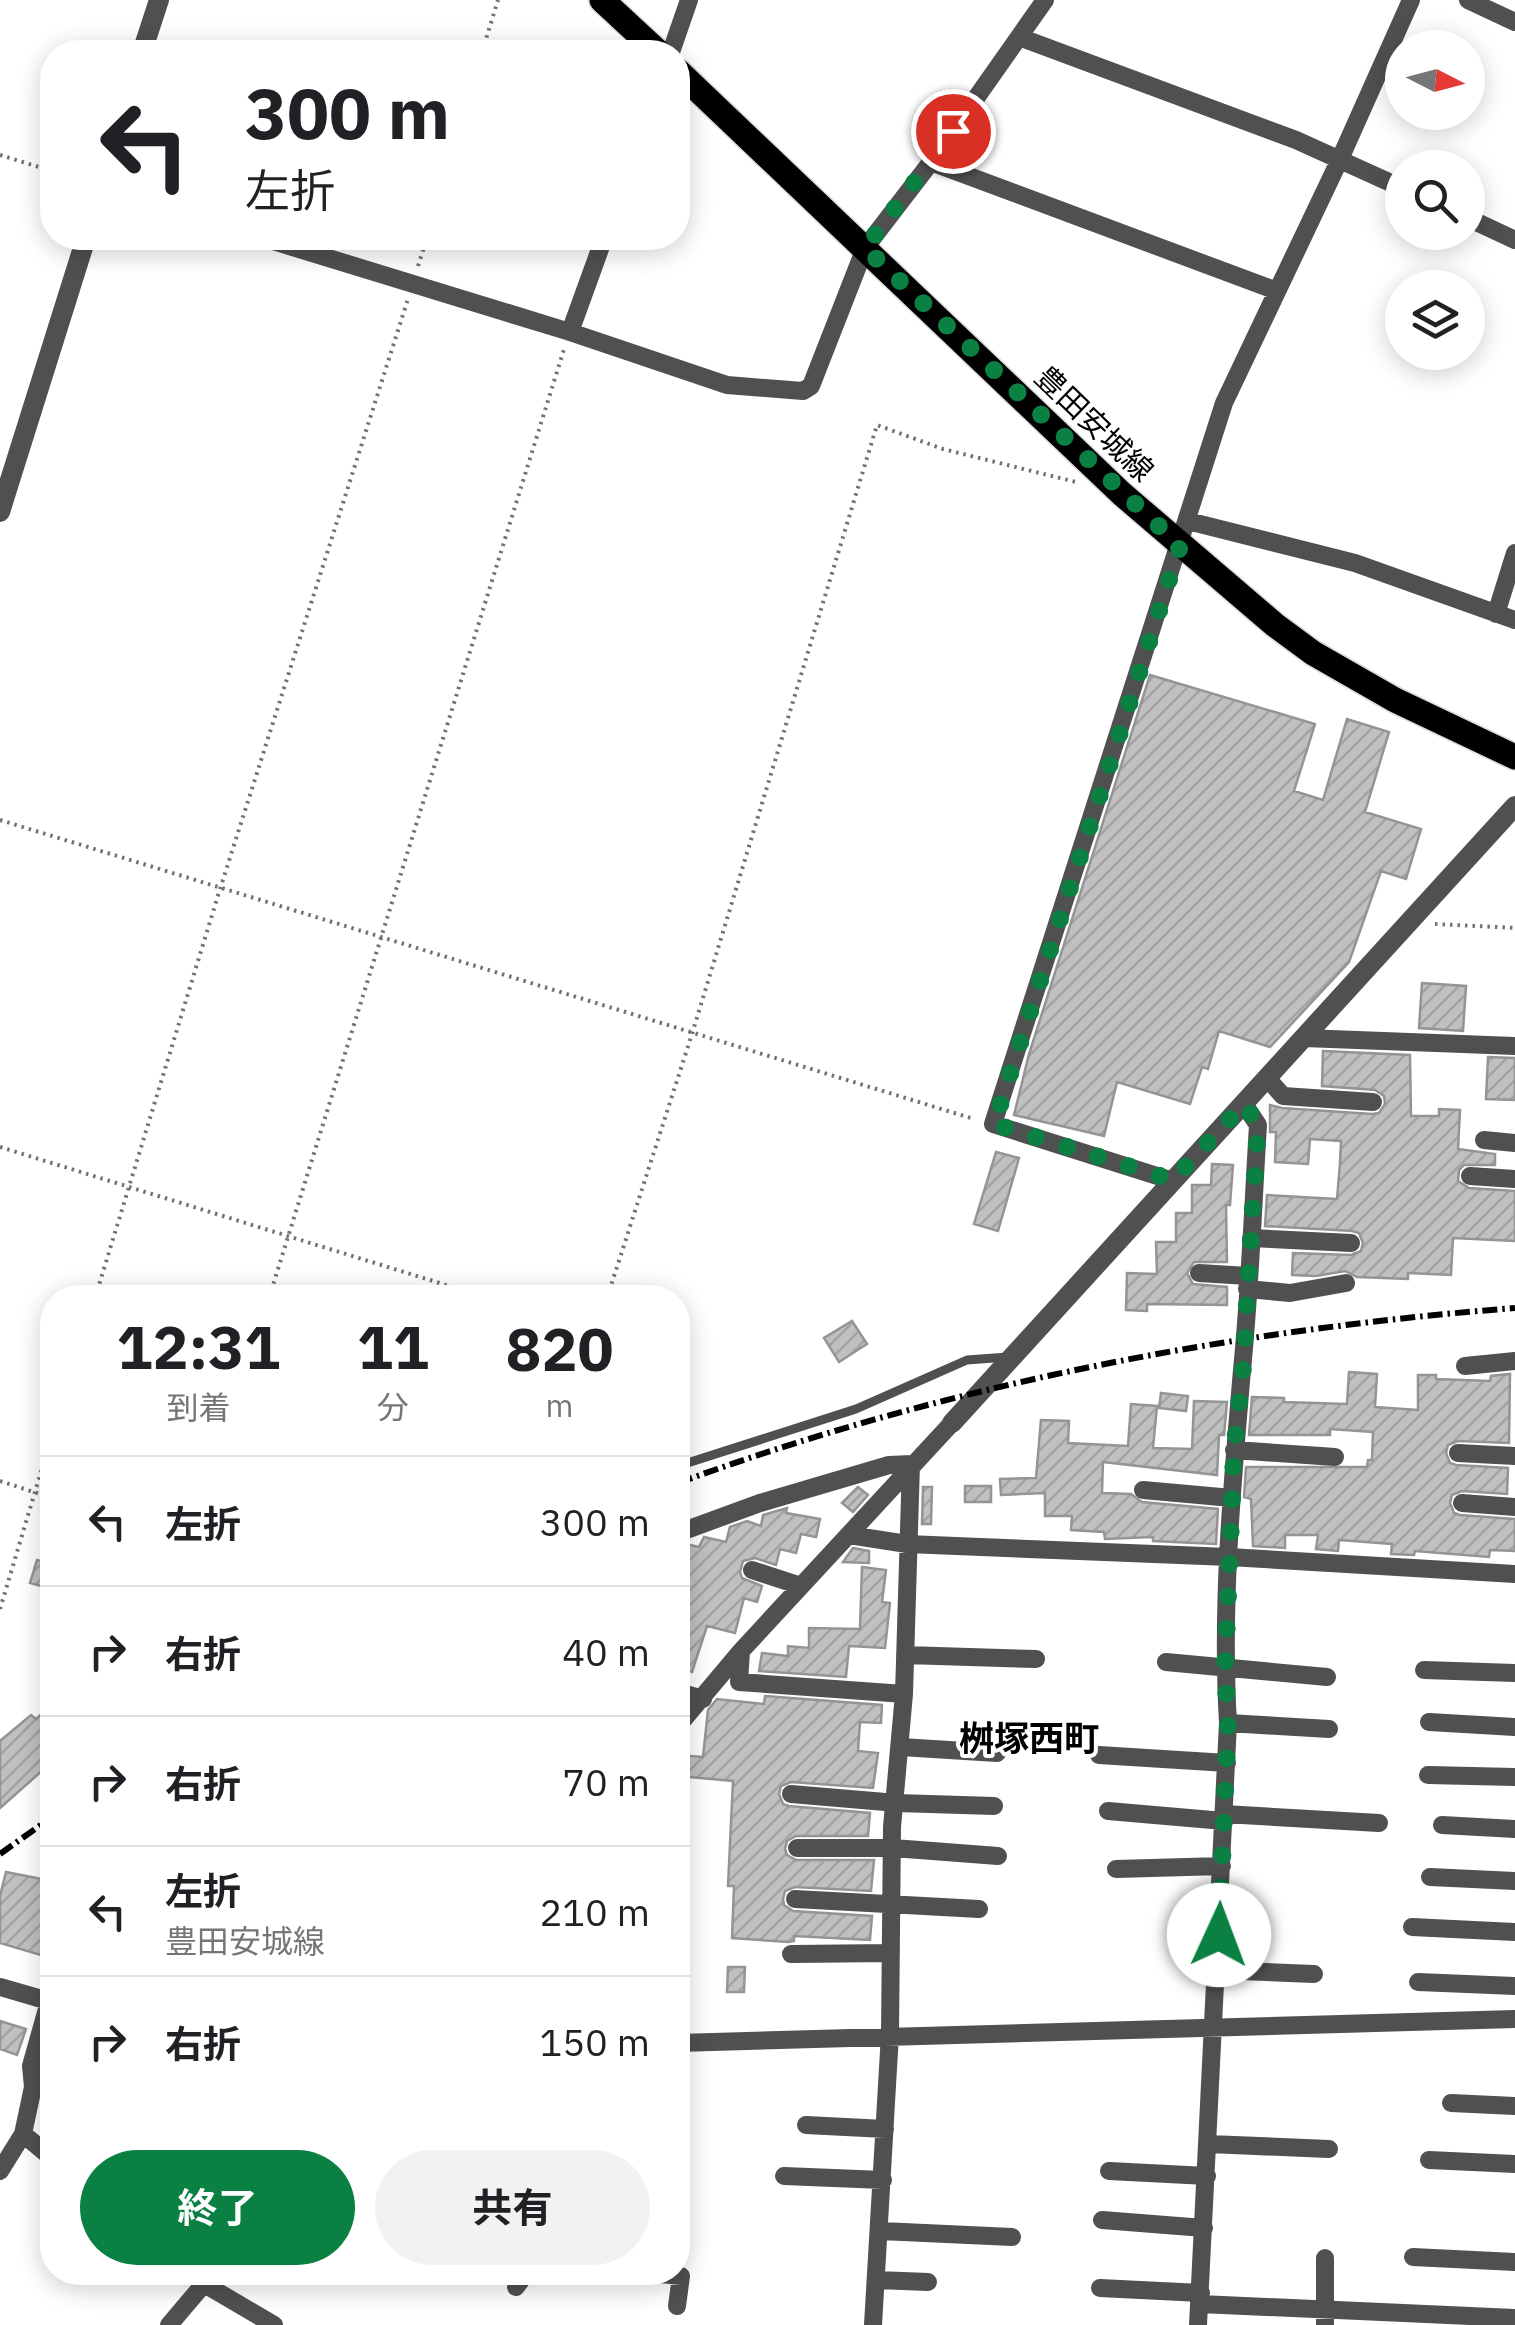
<!DOCTYPE html>
<html lang="ja">
<meta charset="utf-8">
<style>
:root{--surface:#fff;--page:#f2f2f2;--text:#202124;--muted:#757577;--line:#e0e0e0;--accent:#0b8043}
body{margin:0;font-family:"IBM Plex Sans","Noto Sans JP",sans-serif;background:var(--page);color:var(--text);height:100vh;display:flex;flex-direction:column;font-size:38px;white-space:nowrap}
*{box-sizing:border-box;margin:0}
p{font-size:32px;color:var(--muted)}
.icon{flex:none;width:55px;height:55px;fill:none;stroke:currentColor;stroke-width:2;stroke-linecap:round;stroke-linejoin:round}
.map{position:relative;flex:1;overflow:hidden}
.details{position:absolute;left:40px;top:1285px;width:650px;height:1000px;display:flex;flex-direction:column;background:var(--surface);border-radius:40px;box-shadow:0 5px 25px #0003}
.details>*{flex:none}
.top-card{position:absolute;left:40px;top:40px;width:650px;height:210px;border-radius:40px;box-shadow:0 5px 25px #0003;background:#fff;color:var(--text);overflow:hidden}
.needle{width:65px;rotate:96deg}
.fabs{position:absolute;left:1385px;top:30px;display:grid;gap:20px}
.fabs a{display:grid;place-items:center;width:100px;height:100px;border-radius:50%;background:var(--surface);box-shadow:0 5px 25px #0003;font-size:50px}
.pin{position:absolute;display:grid;place-items:center;width:85px;height:85px;color:#fff;margin:-42px;border:5px solid #fff;border-radius:50%;box-shadow:0 2px 10px #0007}
.me{position:absolute;width:110px;margin:-55px;rotate:2deg;stroke-linejoin:round;filter:drop-shadow(0 0 8px #0008)}
.turn{display:flex;align-items:center;gap:35px;height:210px;padding:0 40px;font-size:45px}
.turn .icon{width:130px;height:130px;stroke-width:2.5}
.turn b{display:block;font-size:70px;line-height:85px}
.eta{display:flex;justify-content:space-evenly;align-items:center;height:170px;text-align:center}
.eta b{font-size:60px;font-weight:700;line-height:70px}
.action{display:flex;gap:20px;margin-top:auto;padding:20px 40px}
.action a{flex:1;height:115px;border-radius:60px;background:var(--accent);color:#fff;font-size:40px;font-weight:700;line-height:115px;text-align:center}
.action a+a{background:var(--page);color:var(--text)}
ul{padding:0;list-style:none}
li{display:flex;align-items:center;gap:30px;height:130px;padding:0 40px;border-top:2px solid var(--line)}
li div{flex:1}
li b{display:block;font-size:38px}
li em{font-style:normal}
.map>svg:first-child{display:block}
.building{fill:url(#building-hatch);stroke:#949494;stroke-width:2.5}
.lines{fill:none;stroke-linecap:round;stroke-linejoin:round}
.primary-casing{stroke:#dbdbdb;stroke-width:28}
.path{stroke:#727272;stroke-width:4;stroke-dasharray:2.5 5;stroke-linecap:butt}
.service{stroke:#505050;stroke-width:9}
.minor{stroke:#505050;stroke-width:18}
.tertiary{stroke:#505050;stroke-width:20}
.primary{stroke:#000;stroke-width:25}
.rail{stroke:#000;stroke-width:6;stroke-dasharray:15 5 2.5 5;stroke-linecap:butt}
.route{stroke:#0b8043;stroke-width:18;stroke-dasharray:0 32.4}
.labels{text-anchor:middle;dominant-baseline:central;stroke-width:8;stroke-linejoin:round;paint-order:stroke}
.street-label{font-size:30px;fill:#000;stroke:#fff}
.quarter-label{font-size:35px;font-weight:bold;fill:#000;stroke:#fff}
</style>
<div class="map">
<svg width="1515" height="2325" viewBox="0 0 1515 2325">
<defs>
<pattern id="building-hatch" width="6" height="6" patternUnits="userSpaceOnUse" patternTransform="scale(2.5)"><rect width="6" height="6" fill="#c0c0c0"/><path d="M-1 1l2-2M0 6l6-6M5 7l2-2" fill="none" stroke="#a3a3a3"/></pattern>
</defs>
<rect width="100%" height="100%" fill="#fff"/>
<path class="building" d="M1150,675L1315,724L1294,791L1323,800L1347,719L1389,732L1365,812L1421,829L1406,879L1381,871L1349,962L1270,1047L1219,1031L1208,1069L1202,1067L1190,1104L1117,1082L1104,1136L1014,1115L1029,1054Z
M1422,983L1466,986L1463,1031L1419,1028Z
M1323,1051L1410,1055L1411,1116H1439V1109L1460,1110L1458,1149L1495,1154V1165H1464L1459,1170L1458,1181L1469,1188L1515,1191V1241L1453,1238L1451,1275L1408,1273V1279L1357,1277L1345,1271L1316,1276L1292,1275L1293,1253L1351,1255L1361,1251L1363,1243L1359,1233L1352,1231L1265,1226L1267,1195L1337,1199L1340,1163L1341,1141L1310,1139L1308,1164L1275,1162L1276,1132H1270V1105L1282,1108L1372,1114L1379,1113L1385,1104L1384,1096L1375,1090L1322,1086Z
M1488,1057L1515,1058V1100L1486,1099Z
M996,1152L1019,1158L998,1231L974,1224Z
M1212,1164L1233,1165L1230,1205H1226L1227,1262H1194L1187,1273L1193,1284L1227,1287V1305L1147,1304V1311L1126,1310L1127,1273L1157,1274L1156,1242H1176V1213H1192V1185H1211Z
M852,1321L867,1344L839,1362L824,1338Z
M1349,1372L1377,1374L1375,1407L1418,1410V1375H1436V1379L1490,1381L1491,1376L1510,1374L1509,1443L1458,1441L1448,1445L1446,1453L1450,1463L1456,1465L1508,1468L1507,1494L1462,1491L1452,1495L1450,1503L1454,1513L1460,1515L1515,1519V1551L1490,1550L1489,1557L1415,1551L1414,1555L1391,1554L1392,1544L1339,1540L1338,1551L1316,1549L1318,1535H1285V1548L1253,1546L1251,1499L1244,1497L1246,1467H1367L1368,1460H1372L1373,1432L1330,1429V1435H1249L1252,1397L1284,1398V1402L1347,1404Z
M1161,1393L1188,1396L1186,1411L1159,1408Z
M1194,1401L1227,1402L1224,1435H1219L1217,1475L1103,1462L1102,1493L1131,1494L1142,1502L1218,1509L1216,1544L1153,1541V1537L1105,1539L1104,1532L1071,1530L1072,1516H1045V1493L1001,1495L1000,1479L1036,1478L1041,1420L1069,1421L1068,1443L1128,1446L1131,1404L1157,1406L1153,1448L1192,1449Z
M965,1486H991V1502H965Z
M858,1487L868,1495L853,1512L842,1503Z
M923,1487H932L931,1524H922Z
M787,1508L786,1513L820,1519L816,1537L801,1534L796,1553L780,1549L776,1565L755,1558L743,1561L740,1572L742,1578L762,1586L757,1602L744,1598L735,1633L707,1626L692,1672L678,1667V1545L686,1544L699,1547L704,1537L726,1542L730,1527L747,1521L761,1526L763,1515Z
M853,1548L869,1551V1563L843,1562Z
M37,1560L52,1564V1589L30,1583Z
M862,1567L886,1570L882,1602L890,1603L885,1648L849,1646L846,1677L759,1671L762,1653L788,1656V1646L809,1648V1628L860,1629Z
M765,1696L882,1705L881,1723L860,1722L858,1751L878,1753L873,1788L791,1782L781,1786L779,1794L783,1804L789,1806L870,1813L868,1836H796L787,1841L785,1849L787,1855L796,1860H874L871,1891L795,1887L785,1891L783,1899L784,1905L793,1911L872,1916L870,1940L794,1936V1941L788,1942L732,1938L734,1886H728L733,1781L678,1776V1755L703,1757L708,1710L717,1699L764,1704Z
M52,1705V1762L0,1808V1741L31,1715L36,1719Z
M6,1872L52,1881V1898L48,1897L42,1935L49,1937L44,1956L0,1943V1896Z
M728,1967H745L744,1992H727Z
M0,2021L26,2029L17,2055L0,2049Z"/>
<g class="lines">
<defs>
<path id="primary" d="M602,0L658,52
M678,71L1122,494L1275,625L1313,653L1395,700L1515,757"/>
</defs>
<use href="#primary" class="primary-casing"/>
<path class="path" d="M482,52L498,0
M0,155L52,171
M418,266L427,238
M0,820L974,1119
M1435,924L1515,928
M0,1147L488,1298
M95,1298L220,889L408,299
M269,1298L565,346
M607,1298L692,1034L877,425L943,449L1076,482
M0,1481L52,1498
M0,1609L52,1435"/>
<path class="service" d="M678,1466L856,1409L967,1360L1008,1357"/>
<path class="minor" d="M1468,0L1515,22
M1019,37L1296,140L1402,188
M671,52L689,0
M931,162L1277,291
M1468,218L1515,240
M263,238L570,332L727,385L803,391L811,386L865,248L931,162L1045,0
M570,332L604,238
M1188,521L1355,563L1515,620
M1496,614L1515,553
M1304,1038L1515,1046
M1267,1078L1283,1096L1373,1102
M1484,1140L1515,1143
M1470,1176L1515,1179
M1173,1181L993,1124L1224,403L1340,159L1411,0
M1251,1238L1351,1243
M1199,1273L1248,1276
M1247,1289L1290,1293L1346,1283
M1465,1366L1515,1361
M1234,1450L1335,1457
M1458,1453L1515,1456
M1143,1490L1232,1498
M1462,1503L1515,1507
M678,1533L760,1503L889,1465L911,1464L904,1694L892,1827L890,2034L873,2325
M849,1535L907,1544L1229,1557L1515,1574
M752,1570L801,1586
M741,1651L739,1682L904,1694
M905,1655L1036,1659
M1166,1662L1327,1677
M1424,1670L1515,1673
M678,1692L703,1699
M1429,1722L1515,1727
M1228,1723L1329,1729
M678,1726L741,1651L952,1423
M901,1747L997,1753
M1099,1755L1227,1763
M1428,1775L1515,1777
M791,1794L897,1803L994,1806
M1108,1811L1224,1821
M1224,1814L1379,1823
M1442,1825L1515,1829
M797,1848H893L998,1856
M1116,1869L1222,1866
M1430,1877L1515,1881
M795,1899L979,1909
M1412,1927L1515,1932
M791,1954L891,1953
M1218,1970L1314,1974
M1418,1982L1515,1986
M0,1987L52,2002
M678,2043L1515,2019
M1451,2103L1515,2106
M806,2125L885,2129
M23,2134L52,2158
M1209,2144L1329,2149
M1429,2160L1515,2164
M0,2171L23,2134L33,2087L31,2066L52,1991
M1109,2171L1207,2176
M784,2176L883,2180
M1102,2220L1204,2228
M881,2231L1012,2237
M1413,2257L1515,2262
M1325,2258V2325
M190,2272L206,2285L274,2325
M640,2272L681,2276L677,2306
M877,2280L928,2282
M516,2287L527,2272
M1100,2288L1201,2293
M1200,2304L1515,2318
M169,2325L214,2272
M1198,2325L1228,1723C1221,1605 1232,1487 1242,1370C1250,1289 1253,1206 1258,1125L1244,1104"/>
<path class="tertiary" d="M142,52L159,0
M0,512L86,238
M952,1423L1515,806"/>
<use href="#primary" class="primary"/>
<path class="rail" d="M678,1483C946,1385 1230,1330 1515,1308
M0,1854L52,1817"/>
</g>
<g class="lines">
<path class="route" d="M953,131L865,248L1180,546L994,1124L1173,1180L1244,1104L1258,1125L1243,1368L1234,1450L1225,1670L1228,1723L1219,1935"/>
</g>
<g class="labels">
<g class="street-label">
<text transform="translate(1095 423) rotate(44)">豊田安城線</text>
</g>
<g class="quarter-label">
<text x="1029" y="1738">桝塚西町</text>
</g>
</g>
</svg>
<div class="fabs">
<a><svg class="needle" viewBox="-14 -14 28 28"><path d="M0-13l5 13h-10z" fill="#e53935"/><path d="M0 13l5-13h-10z" fill="#757577"/></svg></a>
<a><svg class="icon" aria-label="search" viewBox="0 0 24 24"><circle cx="10" cy="10" r="6"/><path d="M15 15l6 6"/></svg></a>
<a><svg class="icon" aria-label="layers" viewBox="0 0 24 24"><path d="M12 4l9 5-9 5-9-5zM3 14l9 5 9-5"/></svg></a>
</div>
<div class="pin" style="left:953px;top:131px;background:#d93025"><svg class="icon" aria-label="arrive" viewBox="0 0 24 24"><path d="M6 21V4h12l-3 4 3 4H6"/></svg></div>
<svg class="me" style="left:1219px;top:1935px" viewBox="-20 -20 40 40"><circle r="19" fill="#fff"/><path d="M0-13L10 11 0 6-10 11z" fill="#0b8043"/></svg>
<div class="top-card">
<div class="turn"><svg class="icon" aria-label="left" viewBox="0 0 24 24"><path d="M17 20v-9H6M10 6l-5 5 5 5"/></svg><div><b>300 m</b>左折</div></div>
</div>
<section class="details">
<div class="eta">
<div><b>12:31</b><p>到着</p></div>
<div><b>11</b><p>分</p></div>
<div><b>820</b><p>m</p></div>
</div>
<ul>
<li><svg class="icon" aria-label="left" viewBox="0 0 24 24"><path d="M17 20v-9H6M10 6l-5 5 5 5"/></svg><div><b>左折</b></div><em>300 m</em></li>
<li><svg class="icon" aria-label="right" viewBox="0 0 24 24"><path d="M7 20v-9h11M14 6l5 5-5 5"/></svg><div><b>右折</b></div><em>40 m</em></li>
<li><svg class="icon" aria-label="right" viewBox="0 0 24 24"><path d="M7 20v-9h11M14 6l5 5-5 5"/></svg><div><b>右折</b></div><em>70 m</em></li>
<li><svg class="icon" aria-label="left" viewBox="0 0 24 24"><path d="M17 20v-9H6M10 6l-5 5 5 5"/></svg><div><b>左折</b><p>豊田安城線</p></div><em>210 m</em></li>
<li><svg class="icon" aria-label="right" viewBox="0 0 24 24"><path d="M7 20v-9h11M14 6l5 5-5 5"/></svg><div><b>右折</b></div><em>150 m</em></li>
</ul>
<div class="action"><a>終了</a><a>共有</a></div>
</section>
</div>
